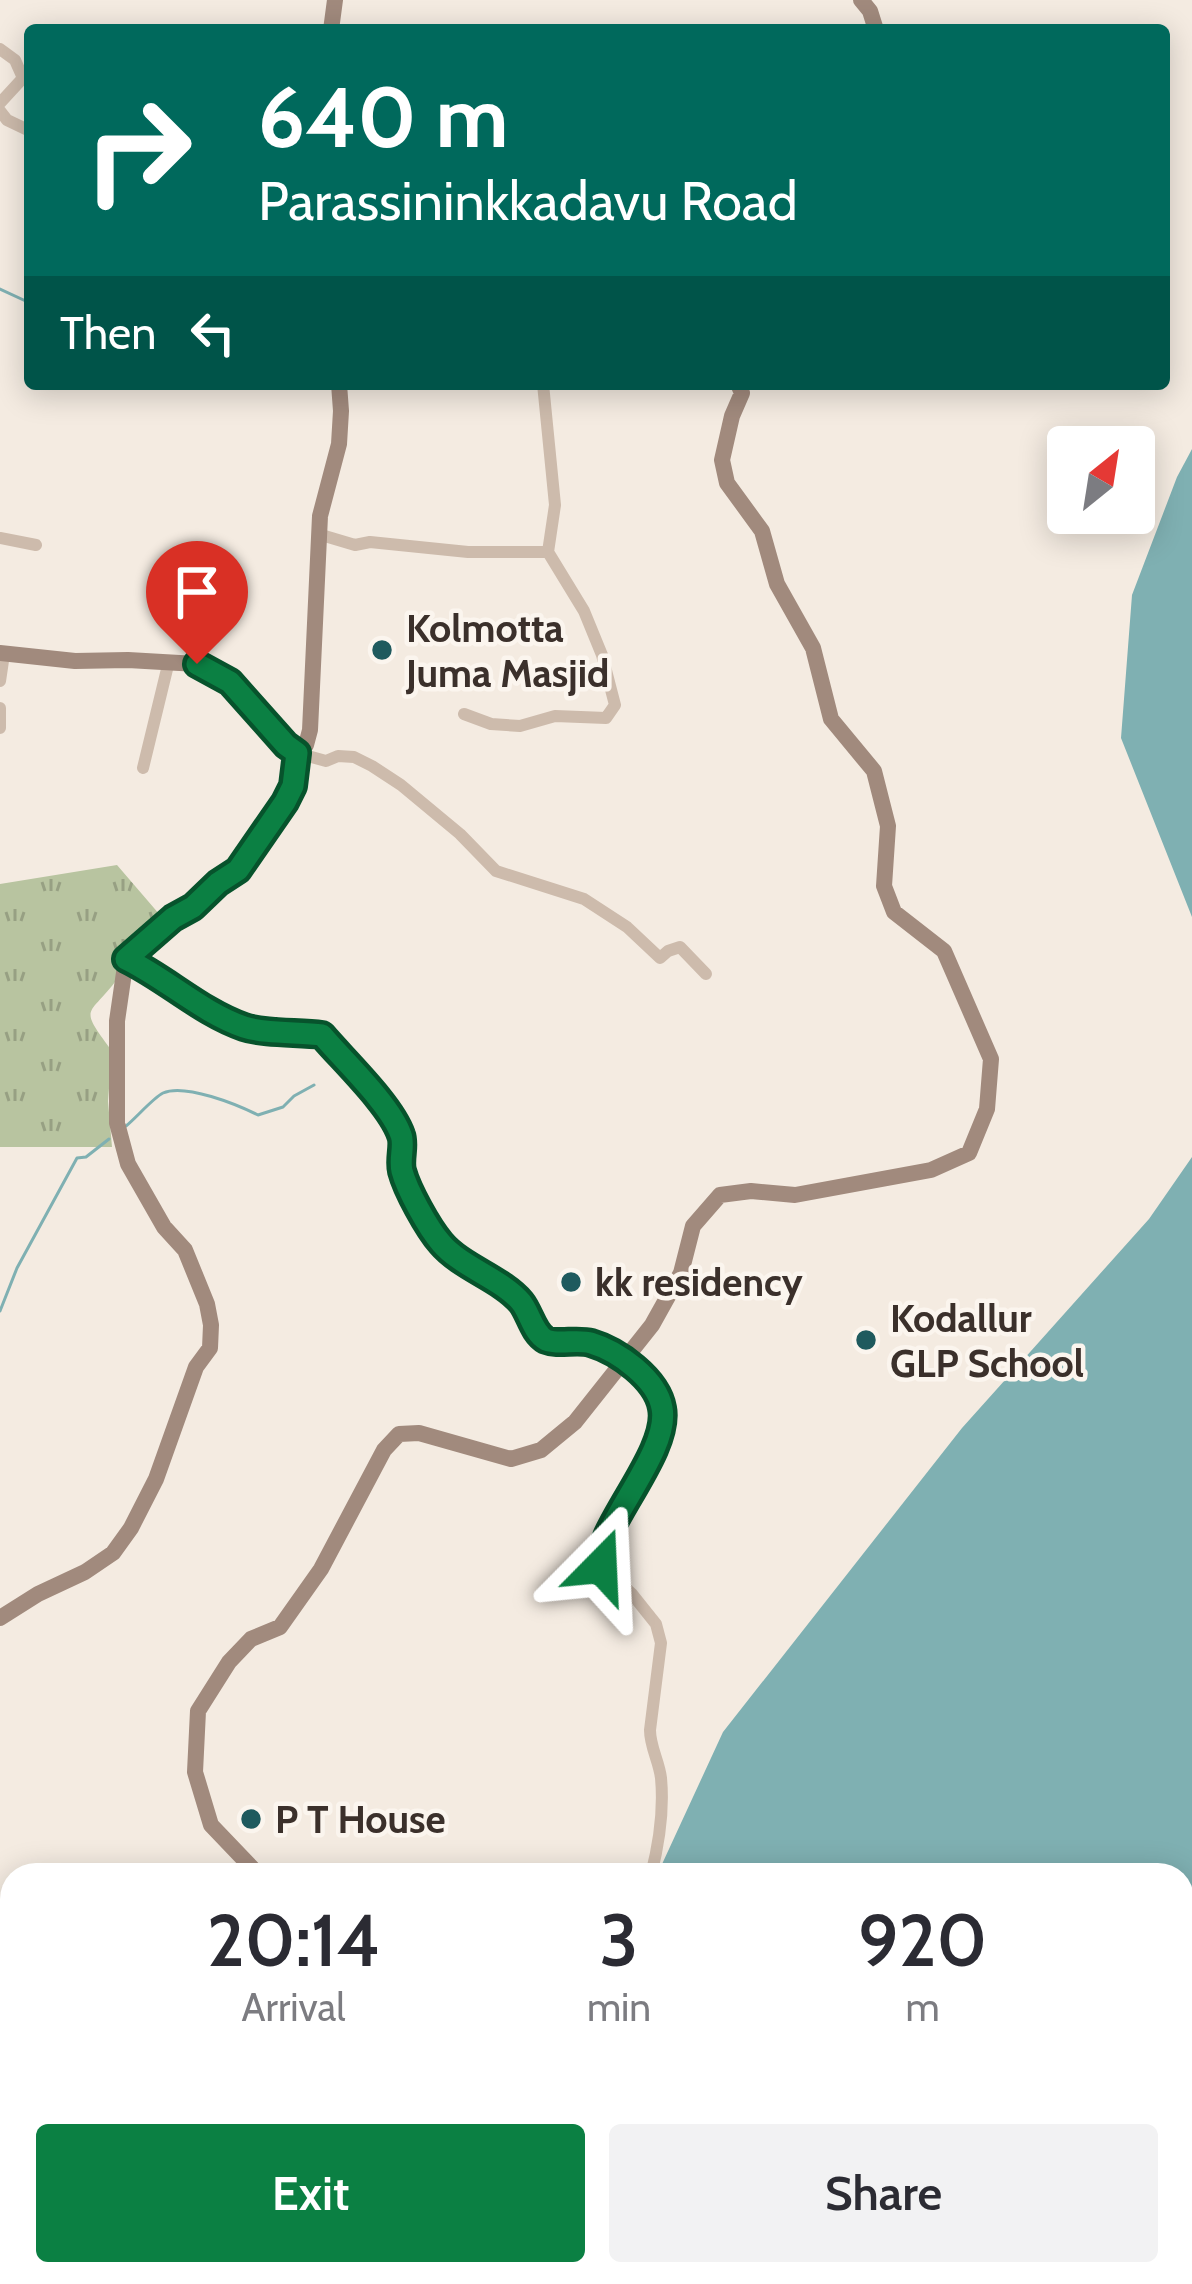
<!DOCTYPE html>
<style>
:root{--surface:#fff;--page:#f2f2f3;--text:#2b2b33;--muted:#7c7c81;--accent:#0b8043}
body{margin:0;font-family:Cabin,sans-serif;background:var(--page);color:var(--text);height:100vh;display:flex;flex-direction:column;font-size:45px;white-space:nowrap}
*{box-sizing:border-box;margin:0}
p{font-size:39px;color:var(--muted)}
.icon{flex:none;width:66px;height:66px;fill:none;stroke:currentColor;stroke-width:2;stroke-linecap:round;stroke-linejoin:round}
.map{position:relative;flex:1;overflow:hidden}
.drawer{position:absolute;left:0px;top:1863px;width:1194px;height:423px;display:flex;flex-direction:column;background:var(--surface);border-radius:36px 36px 0 0;box-shadow:0 6px 30px #0003}
.drawer>*{flex:none}
.banner{position:absolute;left:24px;top:24px;width:1146px;height:366px;border-radius:12px;box-shadow:0 6px 30px #0003;background:#00695c;color:#fff;overflow:hidden}
.needle{width:78px;rotate:30deg}
.fabs{position:absolute;left:1047px;top:426px;display:grid;gap:24px}
.fabs a{display:grid;place-items:center;width:108px;height:108px;border-radius:12px;background:var(--surface);box-shadow:0 6px 30px #0003;font-size:60px}
.pin{position:absolute;display:grid;place-items:center;width:102px;height:102px;color:#fff;margin:-123px -51px;border-radius:50% 50% 50% 0;rotate:-45deg;box-shadow:0 0 12px #0007}
.pin .icon{rotate:45deg}
.me{position:absolute;width:132px;margin:-66px;rotate:21deg;stroke-linejoin:round;filter:drop-shadow(0 0 9px #0008)}
.turn{display:flex;align-items:center;gap:42px;height:252px;padding:0 36px;font-size:54px}
.turn .icon{width:156px;height:156px;stroke-width:2.5}
.turn b{display:block;font-size:84px;line-height:102px}
.then{display:flex;align-items:center;height:114px;padding:0 36px;background:#0003;gap:24px;font-size:45px}
.eta{display:flex;justify-content:space-evenly;align-items:center;height:204px;text-align:center}
.eta b{font-size:72px;font-weight:600;line-height:84px}
.cta{display:flex;gap:24px;margin-top:auto;padding:24px 36px}
.cta a{flex:1;height:138px;border-radius:12px;background:var(--accent);color:#fff;font-size:48px;font-weight:600;line-height:138px;text-align:center}
.cta a+a{background:var(--page);color:var(--text)}
.map>svg:first-child{display:block}
.park{fill:url(#park-tufts)}
.water{fill:#7fb0b2}
.lines{fill:none;stroke-linecap:round;stroke-linejoin:round}
.stream{stroke:#7fb0b2;stroke-width:3}
.street{stroke:#cdbbac;stroke-width:12}
.secondary{stroke:#a18a7d;stroke-width:16}
.route-casing{stroke:#07532c;stroke-width:30}
.route{stroke:#0b8043;stroke-width:21}
.poi-dot{fill:#1f5a5e;stroke:#fbf5ee;stroke-width:4.5}
.labels{text-anchor:middle;dominant-baseline:central;stroke-width:9;stroke-linejoin:round;paint-order:stroke}
.poi-label{font-size:39px;font-weight:bold;fill:#3b302b;stroke:#fbf5ee;text-anchor:start}
</style>
<div class="map">
<svg width="1192" height="2284" viewBox="0 0 1192 2284">
<defs>
<pattern id="park-tufts" width="24" height="20" patternUnits="userSpaceOnUse" patternTransform="scale(3)"><rect width="24" height="20" fill="#b8c4a0"/><path d="M3 7l-1-3M5 7V3M7 7l1-3M15 17l-1-3M17 17v-4M19 17l1-3" fill="none" stroke="#97a083"/></pattern>
</defs>
<rect width="100%" height="100%" fill="#f4ebe1"/>
<path class="park" d="M117,865L160,915L118,953V978C89,1018 77,1004 112,1051L108,1101L112,1147H0V884Z"/>
<path class="water" d="M1192,449V917L1121,738L1132,595L1177,477Z
M1192,1157V2284H686L683,2274H1182V1875H657L723,1732L962,1428L1149,1219Z"/>
<g class="lines">
<path class="stream" d="M0,289L30,303
M126,1126C136,1118 153,1098 163,1093C185,1083 238,1105 258,1115L283,1107L294,1096L314,1085
M0,1311L17,1268L77,1158L86,1157L109,1139"/>
<path class="street" d="M0,49L15,60L23,78L0,103
M0,111L7,120L30,131
M543,384L555,505L548,552
M318,534L355,545L370,542L468,552H548L584,611L602,655L615,705L606,718L555,716L520,726L491,724L464,714
M0,538L36,545
M0,681L4,654
M0,708V728
M297,753L326,761L338,756L354,757L372,766L401,785L460,834L496,871L584,899L627,927L660,958L668,951L680,947L706,974
M143,768L169,661
M625,1361C632,1366 642,1372 648,1378C692,1427 615,1509 598,1558L601,1566L632,1594L656,1624L661,1643L650,1730C650,1747 659,1761 661,1778C664,1810 659,1844 651,1875
M0,1905L12,1912
M254,2284L264,2274"/>
<path class="secondary" d="M861,0L870,11L876,30
M331,30L335,0
M0,653L75,661L128,660L197,664L230,682L287,745L297,753L293,786L285,801L238,870L218,883L193,907L173,918L126,959L117,1021V1123L128,1164L164,1227L185,1250L207,1304L211,1325L210,1348L196,1367L156,1479L131,1528L113,1553L85,1572L38,1594L0,1618
M297,753L306,745L310,730L320,516L339,444L341,411L339,384
M126,959C167,979 201,1012 244,1027C267,1035 297,1032 322,1035L378,1098L402,1136V1169L420,1209L441,1244L520,1300L540,1335L549,1341L591,1343L625,1361
M265,1875L254,1870L211,1825L195,1772L198,1711L229,1662L251,1639L280,1627L321,1569L384,1450L399,1434L419,1433L511,1459L541,1450L575,1422L652,1325L681,1273L693,1226L720,1195L751,1191L795,1195L931,1170L969,1153L987,1109L991,1059L944,951L894,912L884,886L888,826L874,771L831,719L813,648L777,584L762,531L727,483L722,460L732,416L742,393L738,384
M616,2274L622,2284"/>
</g>
<g class="lines">
<defs>
<path id="route" d="M197,664L230,682L286,745L297,753L293,786L285,802L238,870L218,883L193,907L173,918L126,959C167,979 201,1012 244,1027C265,1034 299,1032 322,1035C343,1060 391,1105 401,1135C405,1145 399,1159 402,1171C407,1190 428,1228 441,1243C461,1267 502,1279 521,1302C530,1313 533,1333 546,1340C558,1345 577,1339 591,1343C618,1351 657,1379 662,1408C671,1453 593,1532 601,1566"/>
</defs>
<use href="#route" class="route-casing"/>
<use href="#route" class="route"/>
</g>
<g class="poi-dot">
<circle cx="382" cy="650" r="12"/>
<circle cx="571" cy="1282" r="12"/>
<circle cx="866" cy="1340" r="12"/>
<circle cx="251" cy="1819" r="12"/>
</g>
<g class="labels">
<g class="poi-label">
<text x="406" y="628">Kolmotta<tspan x="406" dy="45">Juma Masjid</tspan></text>
<text x="595" y="1282">kk residency</text>
<text x="890" y="1318">Kodallur<tspan x="890" dy="45">GLP School</tspan></text>
<text x="275" y="1819">P T House</text>
</g>
</g>
</svg>
<div class="fabs">
<a><svg class="needle" viewBox="-14 -14 28 28"><path d="M0-13l5 13h-10z" fill="#e53935"/><path d="M0 13l5-13h-10z" fill="#7c7c81"/></svg></a>
</div>
<div class="pin" style="left:197px;top:664px;background:#d93025"><svg class="icon" aria-label="arrive" viewBox="0 0 24 24"><path d="M6 21V4h12l-3 4 3 4H6"/></svg></div>
<svg class="me" style="left:601px;top:1566px" viewBox="-20 -20 40 40"><path d="M0-17L14 15 0 8-14 15z" fill="#0b8043" stroke="#fff" stroke-width="4"/></svg>
<div class="banner">
<div class="turn"><svg class="icon" aria-label="right" viewBox="0 0 24 24"><path d="M7 20v-9h11M14 6l5 5-5 5"/></svg><div><b>640 m</b>Parassininkkadavu Road</div></div>
<div class="then">Then<svg class="icon" aria-label="left" viewBox="0 0 24 24"><path d="M17 20v-9H6M10 6l-5 5 5 5"/></svg></div>
</div>
<section class="drawer">
<div class="eta">
<div><b>20:14</b><p>Arrival</p></div>
<div><b>3</b><p>min</p></div>
<div><b>920</b><p>m</p></div>
</div>
<div class="cta"><a>Exit</a><a>Share</a></div>
</section>
</div>
